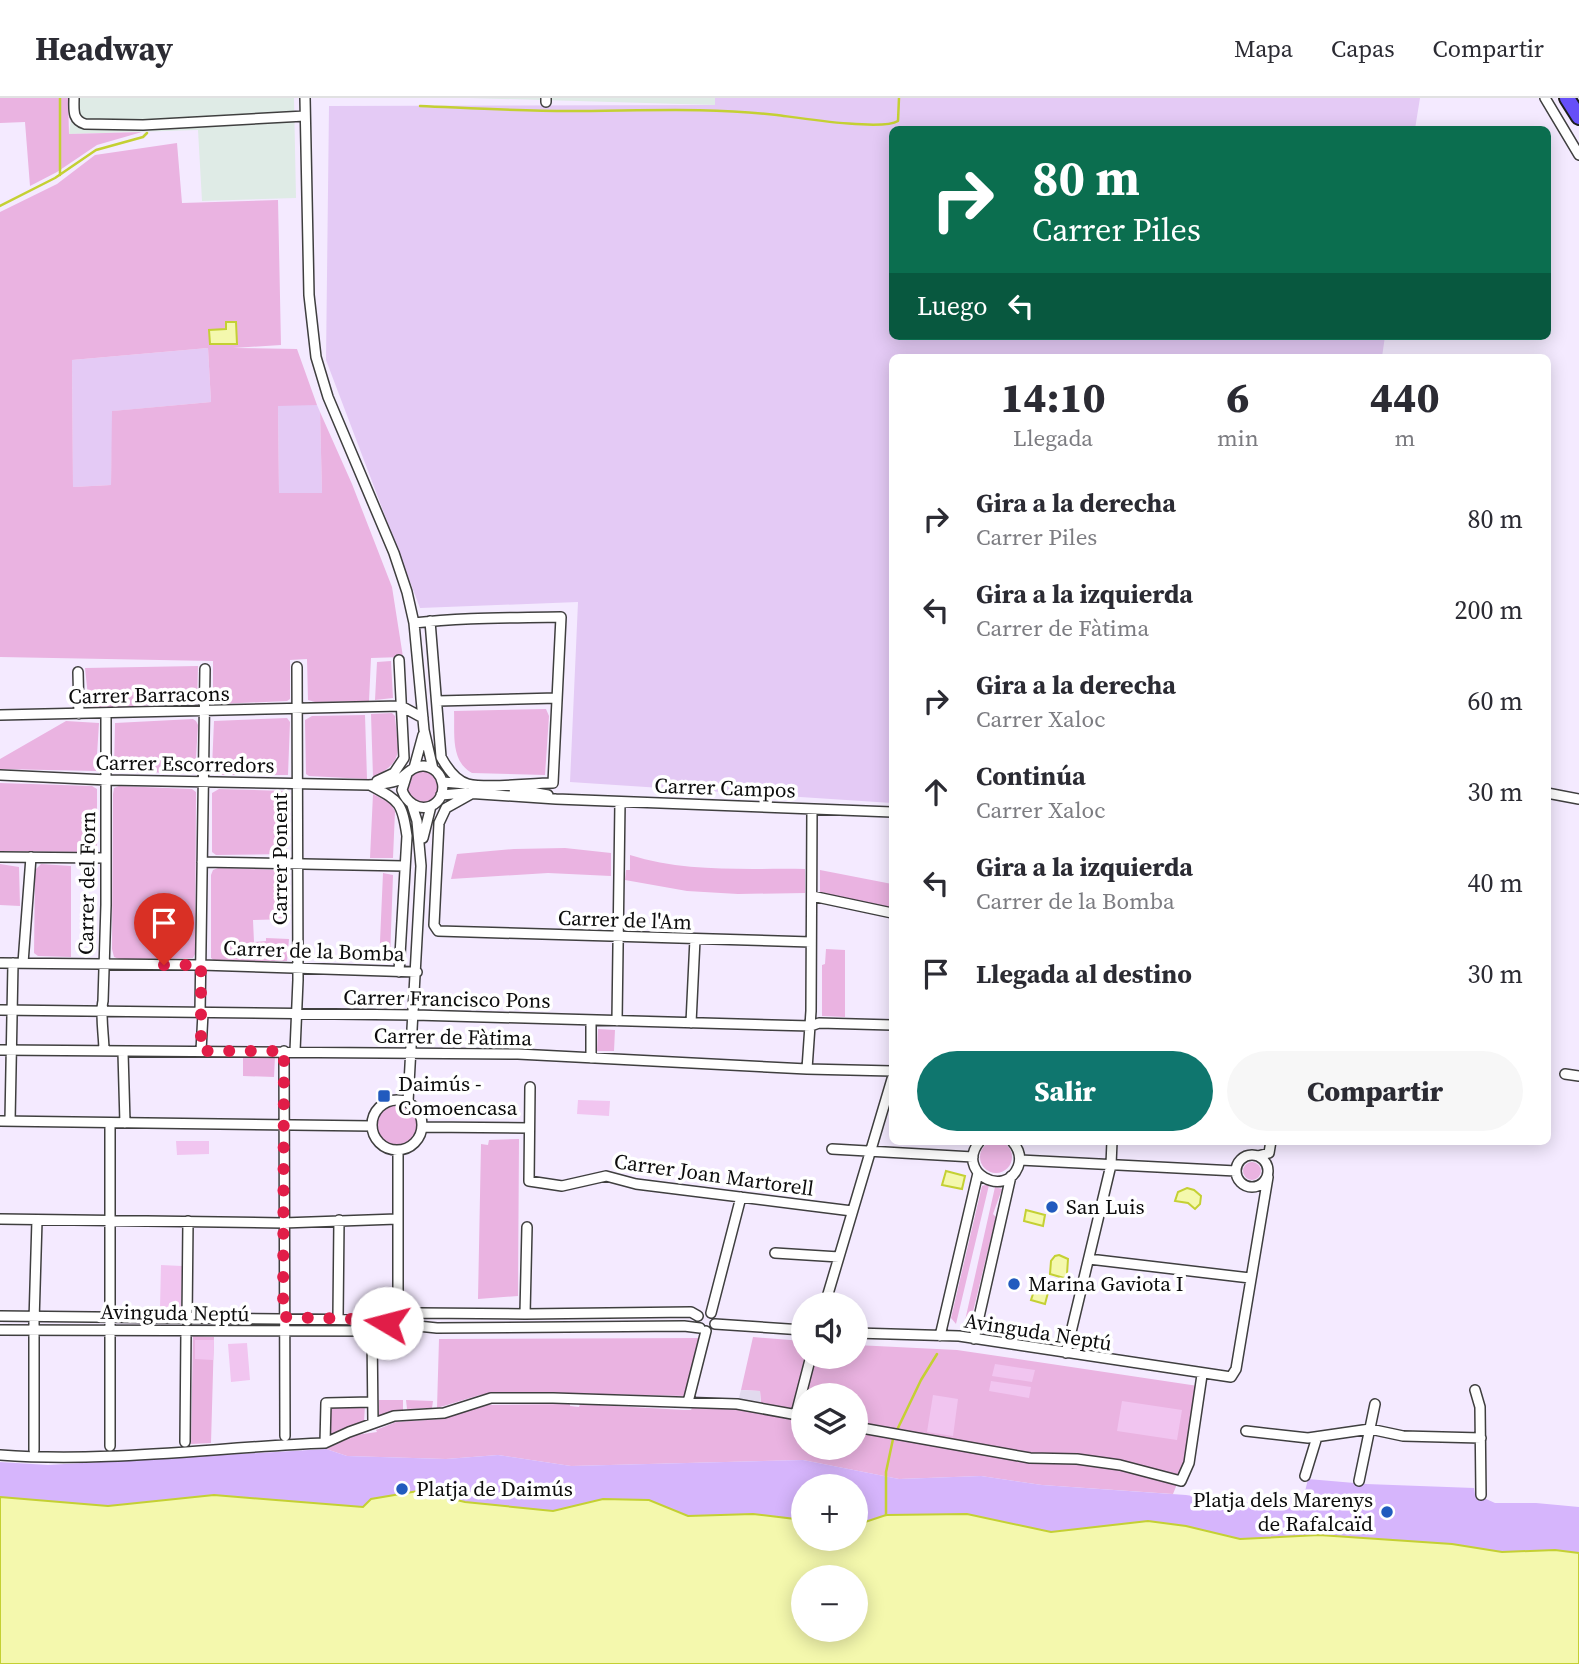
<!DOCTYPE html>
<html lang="es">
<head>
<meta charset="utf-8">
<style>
  body { margin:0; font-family:"Source Serif 4",serif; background:#f7f7f7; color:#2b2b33; height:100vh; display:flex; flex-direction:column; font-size:26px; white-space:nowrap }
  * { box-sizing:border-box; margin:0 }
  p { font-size:23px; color:#7c7c81 }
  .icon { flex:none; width:38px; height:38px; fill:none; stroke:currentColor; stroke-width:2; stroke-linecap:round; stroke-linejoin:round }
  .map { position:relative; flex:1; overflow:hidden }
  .drawer { position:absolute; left:889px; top:256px; width:662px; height:791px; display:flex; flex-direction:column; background:#fff; border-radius:10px; box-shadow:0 4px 18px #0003 }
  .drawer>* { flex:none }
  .top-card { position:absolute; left:889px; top:28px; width:662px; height:214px; border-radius:10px; box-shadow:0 4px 18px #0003; background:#0b6e4f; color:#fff; overflow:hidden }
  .controls { position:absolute; left:791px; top:1194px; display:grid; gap:14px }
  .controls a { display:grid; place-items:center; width:77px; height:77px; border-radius:50%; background:#fff; box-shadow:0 4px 18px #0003; font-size:35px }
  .pin { position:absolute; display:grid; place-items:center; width:60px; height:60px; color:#fff; margin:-72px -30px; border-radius:50% 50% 50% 0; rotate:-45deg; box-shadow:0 0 7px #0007 }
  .pin .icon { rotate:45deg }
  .me { position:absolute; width:77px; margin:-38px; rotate:278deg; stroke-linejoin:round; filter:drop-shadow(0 0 5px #0008) }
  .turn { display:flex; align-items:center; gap:24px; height:147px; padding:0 28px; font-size:32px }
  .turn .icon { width:91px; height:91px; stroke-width:2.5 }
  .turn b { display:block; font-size:49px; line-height:60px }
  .then { display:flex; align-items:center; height:66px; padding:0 28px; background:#0003; gap:14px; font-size:26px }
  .eta { display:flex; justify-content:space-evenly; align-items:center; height:119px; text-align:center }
  .eta b { font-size:42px; font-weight:800; line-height:49px }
  .button { display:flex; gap:14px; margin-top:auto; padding:14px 28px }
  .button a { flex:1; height:80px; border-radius:42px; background:#0f766e; color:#fff; font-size:28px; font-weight:800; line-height:80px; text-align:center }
  .button a+a { background:#f7f7f7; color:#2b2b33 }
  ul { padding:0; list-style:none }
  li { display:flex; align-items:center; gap:21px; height:91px; padding:0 28px }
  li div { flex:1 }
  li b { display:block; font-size:26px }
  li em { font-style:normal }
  header { display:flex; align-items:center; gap:42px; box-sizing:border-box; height:98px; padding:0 35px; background:#fff; border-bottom:2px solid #e1e1e2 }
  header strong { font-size:33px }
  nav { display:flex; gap:38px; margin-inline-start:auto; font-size:24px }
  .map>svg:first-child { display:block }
  .industrial { fill:#dfebe6 }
  .farmland { fill:#e4caf5 }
  .green { fill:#eab3e1; fill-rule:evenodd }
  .sand { fill:#d6b5fc }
  .pitch { fill:#f1c5f0 }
  .plaza { fill:#e2daee }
  .water { fill:#f4f8ad; stroke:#c4d033; stroke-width:2; fill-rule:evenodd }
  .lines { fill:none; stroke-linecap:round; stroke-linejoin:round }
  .stream { stroke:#c4d033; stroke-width:2.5 }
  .minor-casing { stroke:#3f3f3f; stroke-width:12 }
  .highway-casing { stroke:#1d1d1d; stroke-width:18 }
  .minor { stroke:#fff; stroke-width:9 }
  .highway { stroke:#664ff8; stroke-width:14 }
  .route { stroke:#e11d48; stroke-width:12; stroke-dasharray:0 21.6 }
  .poi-dot { fill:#215bbe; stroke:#fff; stroke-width:2.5 }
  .labels { text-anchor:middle; stroke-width:7; stroke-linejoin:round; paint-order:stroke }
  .street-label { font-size:21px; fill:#0c0c0c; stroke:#fff }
  .poi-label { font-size:21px; fill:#0c0c0c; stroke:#fff; text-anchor:start }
</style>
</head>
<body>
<header>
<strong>Headway</strong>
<nav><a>Mapa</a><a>Capas</a><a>Compartir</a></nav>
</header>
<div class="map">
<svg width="1579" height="1566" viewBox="0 0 1579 1566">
  <rect width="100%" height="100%" fill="#f4eaff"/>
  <path class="industrial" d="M71 0H294L296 100 202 103 198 32 69 36 71 22Z
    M469 0H715V7Z"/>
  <path class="farmland" d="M715 0H1420L1415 31 892 32V238H1385L1382 259H892V705L570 684 578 504 420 510 326 262 329 8 715 7Z
    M208 250 211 304 113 313 111 387 73 389 72 262Z
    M278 307H317L320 314 322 395 279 396Z"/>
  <path class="green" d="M0 0H68L69 36 142 34 97 47 57 74 30 88 25 24 0 25Z
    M177 45 182 105 278 102 281 247 233 250 297 251 317 307 278 308 279 395H322L320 314 352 386 392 489 403 559 371 560 369 603 315 604 308 602 307 561 290 562V601L287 603 218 606 213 604V563L0 559V114L57 86 95 57ZM208 250 211 304 112 313 111 387 73 389 72 262Z
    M391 563 393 600 375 602 377 564Z
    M198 568 197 605 94 610 89 608 85 570Z
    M546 611 549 618 545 677 472 675C450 663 455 635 454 613Z
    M392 615 395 618C397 650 407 663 373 679L371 616Z
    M365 617 367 681 309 678 306 676 305 622 312 618Z
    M287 620 290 624 288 677H217L212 670 214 623Z
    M193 621 196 623 198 627 195 675 118 674 114 672 115 625Z
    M66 623 99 625 96 673 0 671V661Z
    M414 670 436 673 441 697 424 709 404 697 407 676Z
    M0 685 92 688 97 691V750L91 754 0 753Z
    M119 688 192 691 196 694 195 856 193 860 119 861 114 859 112 851 113 696 114 690Z
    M219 691 285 693 289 696 287 756 216 757 212 754V695Z
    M373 696 390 705 395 713 393 760H370Z
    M565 750 611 755V778L548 775 451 781 457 756 514 751Z
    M630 757C686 775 747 770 805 771V795L738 796 687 793 625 782 626 772H630Z
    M0 766 19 769 20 808 0 807Z
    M41 766 71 768V859L38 858 34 855 35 772Z
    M218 770 284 772 288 775 289 821 253 822 254 844 266 843V840L289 841 287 863H215L211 860V777L213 772Z
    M820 772 892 786V810L820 797Z
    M383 775 393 777 390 860 389 865 379 866Z
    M826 851 845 852V919L822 918V867L825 866Z
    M598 931 615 932 614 953H597Z
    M243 957 275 958 274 979 243 978Z
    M372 1027a25 25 0 1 1 50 0a25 25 0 1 1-50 0Z
    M519 1041 518 1198 478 1201 481 1046 488 1047 489 1042Z
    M980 1059a16 16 0 1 1 32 0a16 16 0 1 1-32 0Z
    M1243 1073a9 9 0 1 1 18 0a9 9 0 1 1-18 0Z
    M985 1087H989L956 1226 951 1220 982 1088Z
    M995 1089 1002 1091 993 1116 996 1119 970 1226 964 1227Z
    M193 1238 214 1239 211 1345 191 1346Z
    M753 1239 803 1243V1258H856V1247L957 1252 1198 1288 1187 1363 1178 1379 1034 1358 856 1326V1297H803V1318L761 1305 760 1293 741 1292Z
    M700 1240 685 1298 519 1294 480 1297 437 1310 439 1241Z
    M379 1302H403V1312L379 1319Z
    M406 1302 433 1303 432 1310 407 1311Z
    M328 1306 365 1307 364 1324 328 1338Z
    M570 1306V1308L579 1309 580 1306 684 1312H691L692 1310 761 1312 803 1321V1349H856V1333L1110 1368 1177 1386 1173 1396 1042 1387 981 1378 899 1381 803 1362 571 1368 498 1357 446 1361 347 1358 326 1351 356 1337 377 1334 376 1332 396 1324 442 1321 481 1309V1307Z"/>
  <path class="sand" d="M326 1351 347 1358 446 1361 498 1357 571 1368 803 1362 899 1381 981 1378 1042 1387 1186 1397 1227 1403 1302 1406 1308 1381 1366 1386 1474 1390 1475 1396 1495 1405H1536L1579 1409V1455L1555 1452 1500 1454 1452 1446 1319 1437 1240 1441 1186 1428 1148 1423 1051 1434 967 1416 886 1417 856 1427V1388H803V1422L753 1416 688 1418 649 1402 603 1401 553 1413 465 1404 417 1394 364 1409 214 1397 108 1408 0 1399V1364L48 1367Z"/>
  <path class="pitch" d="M578 1002 610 1003 609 1018 577 1016Z
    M176 1043H209V1056L177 1057Z
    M161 1167 182 1168 181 1210H160Z
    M195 1242H214L213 1262 195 1261Z
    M247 1245 250 1282 231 1284 228 1246Z
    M995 1266 1035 1272 1032 1284 992 1278Z
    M991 1283 1031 1289 1029 1300 989 1293Z
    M933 1297 958 1301 953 1338 927 1334Z
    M1122 1303 1182 1312 1177 1342 1117 1333Z"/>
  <path class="plaza" d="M741 1292 760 1293 761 1312 736 1311Z"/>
  <path class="water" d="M226 224H236L237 246H210L209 232 226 231Z
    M946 1073 965 1078 962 1091 942 1087Z
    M1187 1090 1194 1092 1201 1098 1200 1106 1195 1111 1188 1105 1175 1103 1178 1094Z
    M1026 1112 1045 1117 1043 1128 1024 1123Z
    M1059 1157 1068 1161 1067 1176 1064 1180 1050 1176 1051 1163 1055 1158Z
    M1037 1184 1050 1187 1045 1206 1031 1202Z
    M418 1393 465 1404 553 1413 603 1401 649 1402 688 1418 753 1416 803 1422V1440H856V1427L886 1417 967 1416 1051 1434 1148 1423 1186 1428 1240 1441 1319 1437 1452 1446 1502 1454 1555 1452 1579 1455V1566H0V1399L108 1408 214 1397 363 1409 371 1401ZM803 1479H856V1531H803Z"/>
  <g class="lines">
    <path class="stream" d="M420 8C469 10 519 13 569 13 639 13 708 9 777 17 800 20 882 33 898 23L899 0
      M60 77V0
      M0 108 55 80 96 52 143 39 147 35
      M897 1332 921 1282 937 1256
      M886 1417V1374L893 1341"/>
    <defs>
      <path id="minor" d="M74 0C74 12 72 22 85 26L143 27 305 18
        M305 0 309 197 316 259 328 299 394 455 407 494 414 525 424 632 433 671
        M546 0V4
        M1545 0 1579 57
        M414 525C462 519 512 520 561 519L553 685C531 685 488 691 468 686 456 683 447 670 441 659L430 523
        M78 574 79 616
        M437 603 557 600
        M0 617 401 608 423 620
        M414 670 423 637
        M0 677 108 682 369 687C377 686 388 686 396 683 406 678 412 667 424 668 445 670 450 699 431 708 418 713 406 704 402 692L407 676
        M377 683 394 675 404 660 399 562
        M443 684 466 686
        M370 687C399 703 402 703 407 738L399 874
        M514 691 548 697
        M1547 695 1579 701
        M471 696 446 710 439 725 434 827 438 833 811 844
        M441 697 465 695 556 701 892 714
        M423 740 431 708
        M0 759 105 760
        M202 764 404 768
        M812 798 892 815
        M0 865 201 867 417 874
        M23 865 31 759
        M0 912 415 917 811 928 819 925 892 927
        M200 915 205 571
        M617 923 620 704
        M691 925 695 841
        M0 952 518 956 807 971 892 973
        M104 953C104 939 100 915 103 903L106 807V616
        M201 953 203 915
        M284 953 285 1338
        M295 953 298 882 297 569
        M123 954 125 1025
        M591 960V922
        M807 971 811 913 812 711
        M1565 976 1579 978
        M530 989 529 1083 562 1088 606 1078 636 1086 852 1113
        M372 1027a25 25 0 1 1 50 0a25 25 0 1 1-50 0Z
        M408 1004 421 768 417 723 412 707
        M0 1023 372 1028
        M10 1023 13 865
        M422 1029 529 1030
        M980 1043C954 1074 1005 1101 1018 1069 1022 1059 1018 1050 1012 1043
        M832 1051 973 1059
        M1236 1073a16 16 0 1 1 32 0a16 16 0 1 1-32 0Z
        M1258 1058 1269 1055 1271 1043
        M1020 1062 1236 1073
        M0 1121 283 1125 397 1121
        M775 1155 839 1159
        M1089 1161 1250 1180
        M825 1206 892 981
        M398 1213V1052
        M386 1224a11 11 0 1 1 22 0a11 11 0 1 1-22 0Z
        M711 1215 741 1099
        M525 1216 527 1129
        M0 1218 387 1222
        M407 1219 412 1216 419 1215 525 1216 691 1214 698 1218
        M338 1220 339 1122
        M187 1223 188 1123
        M715 1226 803 1232
        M408 1227 437 1230 684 1228 700 1230
        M0 1232 391 1233
        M372 1232 373 1325
        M856 1235 959 1238 1231 1279 1236 1271 1268 1079
        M940 1238 978 1075
        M974 1241 1011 1078
        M1066 1255 1111 1067 1112 1043
        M1475 1292 1480 1309 1481 1397
        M688 1304 706 1233
        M796 1316 811 1258
        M856 1329 1030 1360 1077 1361 1120 1367 1181 1383 1189 1365 1202 1277
        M1246 1333 1308 1340 1370 1331 1403 1338 1481 1340
        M185 1344 186 1233
        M325 1345 326 1305 372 1304
        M110 1348V1025
        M34 1352V1224L37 1122
        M0 1357C108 1365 217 1349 325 1345L349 1334 394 1318 444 1315 491 1300H553L737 1306 803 1318
        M1305 1378 1317 1339
        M1359 1383 1375 1306"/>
      <path id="highway" d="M1567 0 1579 19"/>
    </defs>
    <use href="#minor" class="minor-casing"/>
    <use href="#highway" class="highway-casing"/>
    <use href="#minor" class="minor"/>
    <use href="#highway" class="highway"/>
  </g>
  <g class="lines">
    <path class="route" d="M164 867H201V953H284L283 1219 385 1222H387V1225"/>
  </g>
  <g class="poi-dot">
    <rect x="377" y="991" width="14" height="14" rx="3.5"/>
    <circle cx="1052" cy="1109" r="7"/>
    <circle cx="1014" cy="1186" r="7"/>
    <circle cx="402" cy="1391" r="7"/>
    <circle cx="1387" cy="1414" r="7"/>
  </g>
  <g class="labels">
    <g class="street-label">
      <text transform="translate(149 597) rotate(-1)" y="7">Carrer Barracons</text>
      <text transform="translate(185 666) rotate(1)" y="7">Carrer Escorredors</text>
      <text transform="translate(725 690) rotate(2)" y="7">Carrer Campos</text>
      <text transform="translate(280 761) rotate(-90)" y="7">Carrer Ponent</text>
      <text transform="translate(87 785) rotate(-89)" y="7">Carrer del Forn</text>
      <text transform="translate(625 822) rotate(2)" y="7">Carrer de l'Am</text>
      <text transform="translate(314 853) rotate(2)" y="7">Carrer de la Bomba</text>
      <text transform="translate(447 901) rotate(1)" y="7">Carrer Francisco Pons</text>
      <text transform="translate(453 939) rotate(1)" y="7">Carrer de Fàtima</text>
      <text transform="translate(714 1077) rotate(8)" y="7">Carrer Joan Martorell</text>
      <text transform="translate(175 1215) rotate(1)" y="7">Avinguda Neptú</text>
      <text transform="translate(1038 1234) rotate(9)" y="7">Avinguda Neptú</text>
    </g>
    <g class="poi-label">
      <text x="398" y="993">Daimús -<tspan x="398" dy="24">Comoencasa</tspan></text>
      <text x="1066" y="1116">San Luis</text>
      <text x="1028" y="1193">Marina Gaviota I</text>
      <text x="416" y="1398">Platja de Daimús</text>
      <text x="1373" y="1409" text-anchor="end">Platja dels Marenys<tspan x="1373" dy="24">de Rafalcaïd</tspan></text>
    </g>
  </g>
</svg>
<div class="controls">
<a><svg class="icon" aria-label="sound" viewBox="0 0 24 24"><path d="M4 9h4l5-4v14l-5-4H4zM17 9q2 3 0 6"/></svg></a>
<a><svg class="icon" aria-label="layers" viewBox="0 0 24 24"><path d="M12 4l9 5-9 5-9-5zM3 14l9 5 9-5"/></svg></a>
<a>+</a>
<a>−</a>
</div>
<div class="pin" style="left:164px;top:867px;background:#d93025"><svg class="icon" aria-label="arrive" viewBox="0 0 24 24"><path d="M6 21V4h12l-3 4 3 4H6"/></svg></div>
<svg class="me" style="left:387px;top:1225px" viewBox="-20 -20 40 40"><circle r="19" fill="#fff"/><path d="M0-13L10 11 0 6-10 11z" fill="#e11d48"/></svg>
<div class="top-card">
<div class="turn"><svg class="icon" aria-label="right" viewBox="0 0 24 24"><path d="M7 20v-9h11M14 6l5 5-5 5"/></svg><div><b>80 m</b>Carrer Piles</div></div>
<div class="then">Luego<svg class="icon" aria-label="left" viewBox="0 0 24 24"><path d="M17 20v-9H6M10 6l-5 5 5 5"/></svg></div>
</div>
<section class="drawer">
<div class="eta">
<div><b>14:10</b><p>Llegada</p></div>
<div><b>6</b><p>min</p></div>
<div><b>440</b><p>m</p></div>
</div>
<ul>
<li><svg class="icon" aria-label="right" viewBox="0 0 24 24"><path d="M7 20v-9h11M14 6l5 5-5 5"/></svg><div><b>Gira a la derecha</b><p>Carrer Piles</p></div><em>80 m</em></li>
<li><svg class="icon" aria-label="left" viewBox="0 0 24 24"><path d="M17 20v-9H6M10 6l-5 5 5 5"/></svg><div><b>Gira a la izquierda</b><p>Carrer de Fàtima</p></div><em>200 m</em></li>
<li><svg class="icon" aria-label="right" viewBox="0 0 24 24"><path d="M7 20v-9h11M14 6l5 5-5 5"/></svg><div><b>Gira a la derecha</b><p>Carrer Xaloc</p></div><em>60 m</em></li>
<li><svg class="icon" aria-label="ahead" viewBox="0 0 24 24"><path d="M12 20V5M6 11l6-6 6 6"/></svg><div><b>Continúa</b><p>Carrer Xaloc</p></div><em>30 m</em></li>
<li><svg class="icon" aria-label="left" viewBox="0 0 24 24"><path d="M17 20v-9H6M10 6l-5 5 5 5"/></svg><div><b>Gira a la izquierda</b><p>Carrer de la Bomba</p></div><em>40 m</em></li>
<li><svg class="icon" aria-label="arrive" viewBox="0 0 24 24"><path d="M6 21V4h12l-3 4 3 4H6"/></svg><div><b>Llegada al destino</b></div><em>30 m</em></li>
</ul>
<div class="button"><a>Salir</a><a>Compartir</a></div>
</section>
</div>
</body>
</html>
